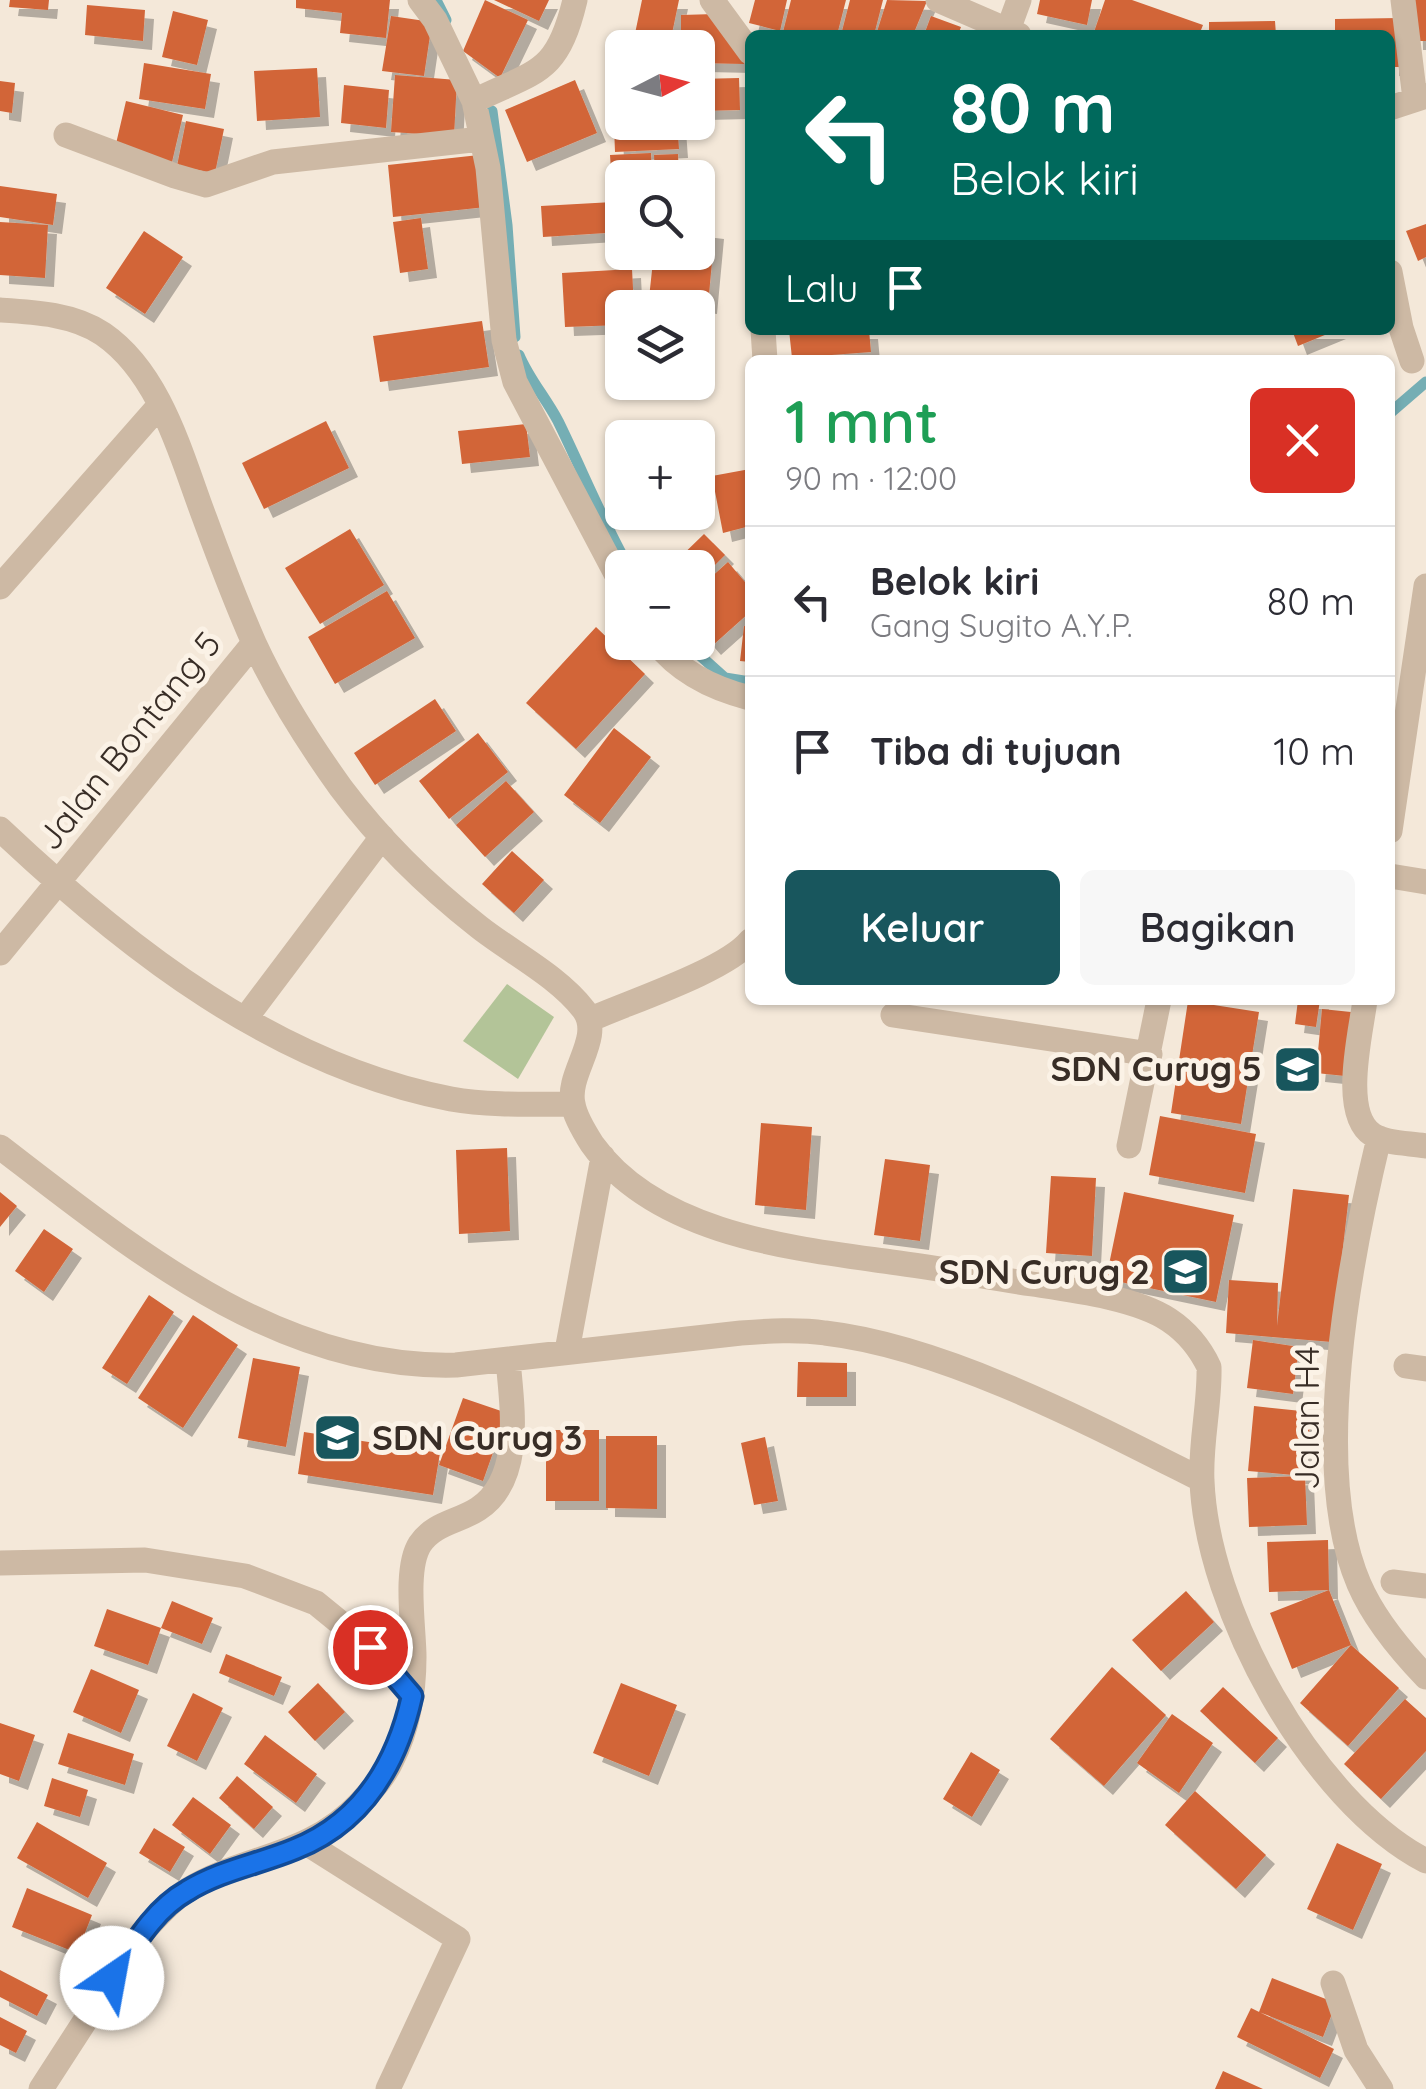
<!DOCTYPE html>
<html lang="id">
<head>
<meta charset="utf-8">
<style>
  body { margin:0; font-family:Quicksand,sans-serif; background:#f7f7f7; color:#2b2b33; height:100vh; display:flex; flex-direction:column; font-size:38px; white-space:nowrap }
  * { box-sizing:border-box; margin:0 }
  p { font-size:32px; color:#7c7c81 }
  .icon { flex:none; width:55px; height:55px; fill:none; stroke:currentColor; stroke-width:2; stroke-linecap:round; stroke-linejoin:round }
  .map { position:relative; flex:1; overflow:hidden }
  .panel { position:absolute; left:745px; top:355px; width:650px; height:650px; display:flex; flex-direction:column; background:#fff; border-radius:15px; box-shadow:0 2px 8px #0004 }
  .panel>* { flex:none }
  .top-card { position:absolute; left:745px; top:30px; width:650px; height:305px; border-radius:15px; box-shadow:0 2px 8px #0004; background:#00695c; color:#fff; overflow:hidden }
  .needle { width:65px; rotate:84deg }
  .tools { position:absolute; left:605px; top:30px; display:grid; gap:20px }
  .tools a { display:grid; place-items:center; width:110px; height:110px; border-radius:15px; background:#fff; box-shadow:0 2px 8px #0004; font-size:50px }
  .pin { position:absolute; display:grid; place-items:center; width:85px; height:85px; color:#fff; margin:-42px; border:5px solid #fff; border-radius:50%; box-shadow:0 2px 10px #0007 }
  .me { position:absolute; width:110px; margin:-55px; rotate:33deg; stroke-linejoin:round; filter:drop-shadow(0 0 8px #0008) }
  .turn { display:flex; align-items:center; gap:35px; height:210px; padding:0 40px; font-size:45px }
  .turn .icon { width:130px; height:130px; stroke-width:2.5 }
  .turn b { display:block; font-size:70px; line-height:85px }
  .then { display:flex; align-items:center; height:95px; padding:0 40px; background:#0003; gap:20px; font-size:38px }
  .round { display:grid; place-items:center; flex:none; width:105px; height:105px; border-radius:15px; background:#f7f7f7 }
  .overview { display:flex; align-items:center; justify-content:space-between; height:170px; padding:0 40px }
  h1 { font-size:60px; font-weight:600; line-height:75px; color:#1e9e55 }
  .action { display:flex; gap:20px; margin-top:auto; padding:20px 40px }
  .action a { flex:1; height:115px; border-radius:15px; background:#18565d; color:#fff; font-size:40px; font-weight:600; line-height:115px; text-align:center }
  .action a+a { background:#f7f7f7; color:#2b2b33 }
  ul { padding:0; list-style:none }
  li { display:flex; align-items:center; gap:30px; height:150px; padding:0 40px; border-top:2px solid #e1e1e2 }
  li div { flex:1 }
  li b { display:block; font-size:38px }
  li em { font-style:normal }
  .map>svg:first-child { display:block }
  .green { fill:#b3c498 }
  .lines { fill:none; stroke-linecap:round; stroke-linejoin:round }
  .stream { stroke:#75aeb4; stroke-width:11 }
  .building { fill:#d26539; filter:url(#shadow) }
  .street { stroke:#cdb9a4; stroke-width:25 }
  .route-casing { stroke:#114b97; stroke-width:25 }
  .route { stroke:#1a73e8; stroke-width:18 }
  .labels { text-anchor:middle; stroke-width:10; stroke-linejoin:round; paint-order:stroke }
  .street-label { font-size:35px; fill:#382d26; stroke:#fbf2e6 }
  .poi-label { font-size:35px; font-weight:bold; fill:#382d26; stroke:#fbf2e6; text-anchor:end }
</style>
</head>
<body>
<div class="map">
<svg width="1426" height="2089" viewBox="0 0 1426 2089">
  <defs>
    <filter id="shadow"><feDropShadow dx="9" dy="9" stdDeviation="0" flood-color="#0004"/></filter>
  </defs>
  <rect width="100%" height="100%" fill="#f4e8d9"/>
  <path class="green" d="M507 984 554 1017 518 1079 463 1041Z"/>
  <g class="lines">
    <path class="stream" d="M436 0 446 20
      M492 111 507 225 515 337
      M519 355C529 379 546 398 558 421 582 470 602 520 629 568
      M1390 413 1426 382
      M685 642 725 678 750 682"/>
  </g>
  <path class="building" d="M10 0H49L48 10 9 7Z
    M296 0H390L386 38 340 33 342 13 296 8Z
    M485 0 528 20 500 78 463 51Z
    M494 0H549L539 21Z
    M642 0H679L669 48H632Z
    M755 0H787L780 31 749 23Z
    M791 0H846L837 35H797L783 32Z
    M850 0H883L874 35H841Z
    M887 0 927 1 913 35H876Z
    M1040 0H1092L1087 25 1037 14Z
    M1105 0H1132L1203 25 1199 35H1093Z
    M1413 0H1426V41H1414Z
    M87 5 145 10 143 41 85 35Z
    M173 11 208 20 197 65 162 57Z
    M715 14 743 45 744 64 698 63V48H681V15Z
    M391 16 432 22 424 76 382 71Z
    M931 16 961 27 958 35H924Z
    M1399 18 1401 67H1390V35H1335V19Z
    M1275 21 1276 35H1209V22Z
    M144 63 211 74 205 109 139 99Z
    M317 68 320 117 257 121 254 71Z
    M395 75 457 80 454 136 391 132Z
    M739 78 740 110 698 111V79Z
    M575 80 597 133 527 162 505 110Z
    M0 81 15 83 12 113 0 111Z
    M344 85 389 90 386 128 341 123Z
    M613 100H622V122H677L679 149 615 152Z
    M126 101 183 115 172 162 115 148Z
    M186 121 224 129 215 173 177 166Z
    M651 153 652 178H622V232L543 237 541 206 613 202 610 155Z
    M678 154 679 178H655L654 155Z
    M479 155 486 207 393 217 388 165Z
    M0 186 57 194 53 225 0 217Z
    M421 218 428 269 400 273 393 222Z
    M0 222 48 225 45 278 0 275Z
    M1426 224V257L1418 261 1406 231Z
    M698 228 715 230 708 305 649 298 654 252H698Z
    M144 231 183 257 145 314 106 288Z
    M632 269 634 308H622V325L565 327 562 273Z
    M482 321 489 367 380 382 373 336Z
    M789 330H869L871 352 792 358Z
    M1292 330H1337L1298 346Z
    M326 421 349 468 264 509 242 463Z
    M526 424 530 457 462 464 458 431Z
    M750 469V526L723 533 712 476Z
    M350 529 384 585 320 624 285 568Z
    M704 534 725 555 698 582V568H669Z
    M728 562 750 588V612L712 646 698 630V589Z
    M387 591 415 638 335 684 308 637Z
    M744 626 750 627V662L740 661Z
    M596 627 645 674 576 749 526 703Z
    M435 699 456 731 375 785 354 753Z
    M614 728 651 757 600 823 564 795Z
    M478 733 508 772 449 819 419 781Z
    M506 781 534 812 485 857 456 825Z
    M512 851 544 880 514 913 482 884Z
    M1298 1000H1320L1316 1027 1295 1024Z
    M1188 1001 1259 1012 1241 1124 1171 1113Z
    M1322 1009 1351 1012 1345 1076 1316 1073Z
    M1160 1116 1256 1134 1245 1193 1149 1175Z
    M761 1123 812 1127 806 1210 755 1205Z
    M507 1148 510 1231 459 1234 456 1150Z
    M885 1159 930 1165 920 1241 874 1235Z
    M1051 1176 1096 1178 1092 1256 1046 1253Z
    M1293 1189 1349 1195 1332 1342 1226 1333 1229 1280 1278 1283 1277 1326Z
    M0 1192 17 1206 0 1227Z
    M1124 1192 1234 1215 1216 1302 1106 1279Z
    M44 1229 73 1249 44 1292 15 1271Z
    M149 1295 174 1312 127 1384 102 1368Z
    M193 1315 238 1345 183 1428 138 1398Z
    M1253 1340 1299 1347 1293 1394 1247 1388Z
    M253 1358 300 1367 286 1447 238 1438Z
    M798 1362 847 1363V1397H797Z
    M463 1398 507 1413 483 1481 439 1465Z
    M1254 1406 1311 1412 1305 1476 1248 1471Z
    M546 1430H599V1501H546Z
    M304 1432 440 1453 433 1495 298 1474Z
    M606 1436H657V1509L606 1508Z
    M765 1437 778 1501 754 1505 741 1443Z
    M1305 1476 1307 1525 1249 1527 1247 1478Z
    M1328 1540 1329 1590 1269 1592 1267 1542Z
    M1329 1590 1351 1645 1292 1669 1270 1613Z
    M1186 1591 1214 1622 1161 1671 1132 1640Z
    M172 1601 213 1618 202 1644 161 1628Z
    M107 1609 161 1628 148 1665 94 1646Z
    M1351 1645 1399 1688 1348 1746 1300 1703Z
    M226 1654 282 1677 274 1696 219 1673Z
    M1112 1667 1166 1715 1104 1786 1050 1739Z
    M91 1669 139 1690 121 1733 73 1712Z
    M318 1683 345 1712 315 1741 288 1712Z
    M621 1683 677 1705 649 1776 593 1753Z
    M1223 1687 1278 1738 1255 1763 1200 1711Z
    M193 1693 223 1708 197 1761 167 1746Z
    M1405 1699 1426 1718V1751L1381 1799 1344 1764Z
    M1172 1714 1213 1743 1179 1793 1137 1763Z
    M0 1723 35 1735 19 1781 0 1774Z
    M68 1733 134 1754 125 1785 58 1764Z
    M265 1735 317 1774 296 1803 244 1764Z
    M971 1752 1000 1770 972 1817 943 1799Z
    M237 1776 273 1807 254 1829 219 1798Z
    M52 1778 88 1790 80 1817 44 1806Z
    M1195 1791 1266 1855 1236 1889 1165 1825Z
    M193 1797 231 1825 210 1854 172 1825Z
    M37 1822 107 1863 88 1898 17 1858Z
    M154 1828 185 1847 170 1872 139 1853Z
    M1337 1843 1382 1864 1353 1930 1307 1909Z
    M27 1888 92 1915 77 1953 12 1927Z
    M0 1970 48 1995 37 2016 0 1997Z
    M1272 1978 1336 2003 1323 2037 1259 2012Z
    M1251 2008 1334 2049 1320 2078 1237 2037Z
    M0 2017 27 2031 16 2053 0 2045Z
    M1223 2071 1263 2089H1215Z"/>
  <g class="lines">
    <path class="street" d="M420 0 435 20 474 101 488 168 504 340 515 382 622 585
      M712 0 750 52
      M938 0 1019 35
      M1403 0 1415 99
      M1008 30 1019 0
      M474 101C537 70 557 75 575 0
      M1390 108 1426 96
      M66 135 175 176 206 185 273 162 481 139
      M1390 272 1401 328 1412 361
      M0 310C34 312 74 314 103 334 161 374 181 456 205 519 220 560 236 602 254 643 278 695 308 742 341 788 380 840 428 887 479 927 512 953 558 976 584 1010 604 1038 566 1073 573 1104 575 1117 585 1133 592 1144 656 1234 791 1248 891 1262 938 1268 985 1277 1032 1284 1072 1290 1136 1298 1169 1320 1187 1332 1200 1348 1209 1367 1210 1405 1200 1443 1202 1481 1207 1609 1311 1801 1426 1861
      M763 330 765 360
      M0 587 159 406
      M656 642C679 672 714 689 750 698
      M0 829C127 949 275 1065 451 1099 490 1106 533 1104 573 1104
      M1390 831 1426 586
      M1390 876 1426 882
      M0 953 254 643
      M1365 1000C1361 1033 1340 1114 1373 1135 1386 1144 1410 1143 1426 1146
      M893 1015 1150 1054
      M245 1019 382 837
      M589 1020C629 1002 725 971 750 941
      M1379 1138C1350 1258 1309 1468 1359 1584 1374 1619 1400 1650 1426 1677
      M1129 1146 1159 1000
      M0 1147C133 1249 279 1370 456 1365L741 1333C769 1331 797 1329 825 1333 946 1347 1093 1425 1202 1480
      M567 1351 603 1157
      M1406 1366 1426 1369
      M0 1563 145 1560 245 1576 316 1603 370 1647 412 1696
      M1393 1582 1426 1586
      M306 1843 458 1939 388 2089
      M1333 1983 1356 2050 1381 2089
      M41 2089 142 1933C155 1919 169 1902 186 1891 246 1854 307 1859 360 1803 372 1790 385 1776 392 1760 408 1728 414 1693 414 1657 414 1628 404 1569 420 1544 434 1523 458 1522 478 1509 524 1479 512 1407 508 1360"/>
  </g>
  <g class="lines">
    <defs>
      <path id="route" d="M112 1978C133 1947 153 1910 187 1891 221 1870 259 1864 295 1849 363 1822 397 1763 412 1696L370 1647"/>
    </defs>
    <use href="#route" class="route-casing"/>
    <use href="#route" class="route"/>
  </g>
  <defs>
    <symbol id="school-square" viewBox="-11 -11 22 22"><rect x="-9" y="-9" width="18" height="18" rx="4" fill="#18565d" stroke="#fbf2e6"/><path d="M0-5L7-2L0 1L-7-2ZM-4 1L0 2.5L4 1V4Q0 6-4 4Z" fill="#fff"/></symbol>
  </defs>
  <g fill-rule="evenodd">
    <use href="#school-square" x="1270" y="1042" width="55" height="55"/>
    <use href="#school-square" x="1158" y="1244" width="55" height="55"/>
    <use href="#school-square" x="310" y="1410" width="55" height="55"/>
  </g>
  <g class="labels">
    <g class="street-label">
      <text transform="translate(129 741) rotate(-51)" y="12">Jalan Bontang 5</text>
      <text transform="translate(1307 1418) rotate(-90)" y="12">Jalan H4</text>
    </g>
    <g class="poi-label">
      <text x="1262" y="1081">SDN Curug 5</text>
      <text x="1150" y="1284">SDN Curug 2</text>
      <text x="372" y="1450" text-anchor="start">SDN Curug 3</text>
    </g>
  </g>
</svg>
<div class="tools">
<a><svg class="needle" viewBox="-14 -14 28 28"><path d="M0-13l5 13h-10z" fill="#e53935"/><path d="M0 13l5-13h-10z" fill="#7c7c81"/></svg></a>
<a><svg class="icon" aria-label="search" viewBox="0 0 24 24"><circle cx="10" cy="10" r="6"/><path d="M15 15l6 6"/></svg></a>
<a><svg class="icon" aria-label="layers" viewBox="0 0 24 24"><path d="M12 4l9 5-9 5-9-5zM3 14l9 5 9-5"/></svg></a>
<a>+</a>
<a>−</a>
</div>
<div class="pin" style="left:370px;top:1647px;background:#d93025"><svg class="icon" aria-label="arrive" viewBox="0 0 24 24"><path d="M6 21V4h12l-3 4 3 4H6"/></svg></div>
<svg class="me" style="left:112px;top:1978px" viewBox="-20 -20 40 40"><circle r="19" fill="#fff"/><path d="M0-13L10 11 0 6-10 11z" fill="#1a73e8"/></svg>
<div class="top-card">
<div class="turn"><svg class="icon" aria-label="left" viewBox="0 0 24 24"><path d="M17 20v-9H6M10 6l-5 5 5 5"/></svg><div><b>80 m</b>Belok kiri</div></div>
<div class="then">Lalu<svg class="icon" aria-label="arrive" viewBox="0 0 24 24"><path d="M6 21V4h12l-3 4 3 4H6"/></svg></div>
</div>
<section class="panel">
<div class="overview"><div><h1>1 mnt</h1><p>90 m · 12:00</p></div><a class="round" style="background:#d93025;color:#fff"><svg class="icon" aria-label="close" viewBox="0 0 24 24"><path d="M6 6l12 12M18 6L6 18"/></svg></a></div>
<ul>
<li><svg class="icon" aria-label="left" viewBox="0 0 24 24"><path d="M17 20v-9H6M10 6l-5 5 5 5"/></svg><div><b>Belok kiri</b><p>Gang Sugito A.Y.P.</p></div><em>80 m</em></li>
<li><svg class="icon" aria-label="arrive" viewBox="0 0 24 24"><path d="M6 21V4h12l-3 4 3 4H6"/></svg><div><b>Tiba di tujuan</b></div><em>10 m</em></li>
</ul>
<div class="action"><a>Keluar</a><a>Bagikan</a></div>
</section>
</div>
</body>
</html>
